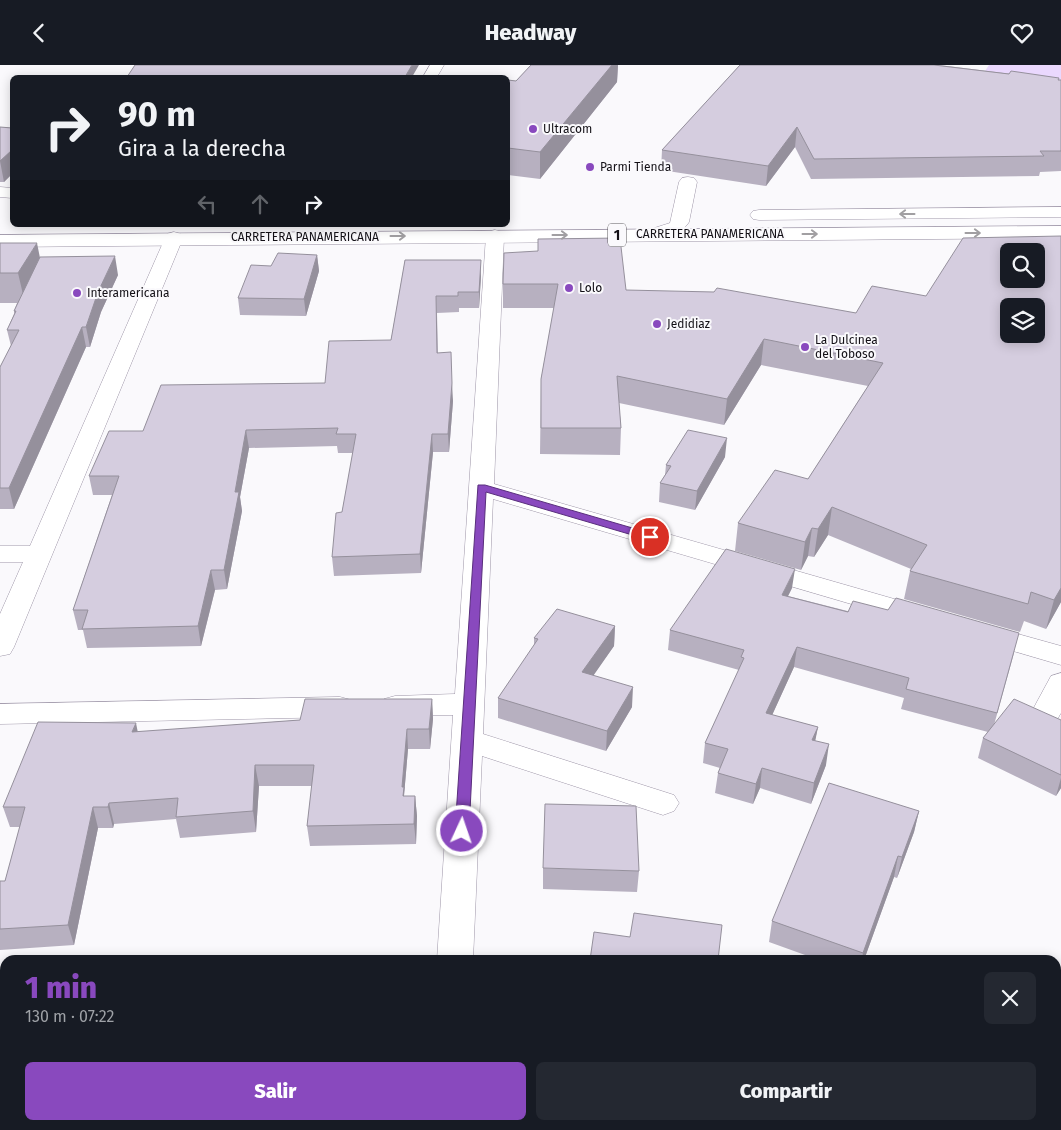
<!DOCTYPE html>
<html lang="es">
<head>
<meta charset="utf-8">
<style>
  body { margin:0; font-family:"Fira Sans",sans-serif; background:#242831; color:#f1f3f6; height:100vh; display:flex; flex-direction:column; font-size:19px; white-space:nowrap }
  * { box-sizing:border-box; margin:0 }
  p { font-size:16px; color:#9ea1a6 }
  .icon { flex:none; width:28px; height:28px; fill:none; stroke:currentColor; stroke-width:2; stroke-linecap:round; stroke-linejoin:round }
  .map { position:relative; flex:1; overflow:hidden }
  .side { position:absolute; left:0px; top:890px; width:1061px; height:175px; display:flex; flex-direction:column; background:#171b24; border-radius:15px 15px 0 0; box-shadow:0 2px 12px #0003 }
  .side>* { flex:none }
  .banner { position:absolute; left:10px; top:10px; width:500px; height:152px; border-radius:8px; box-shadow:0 2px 12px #0003; background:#171b24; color:#f1f3f6; overflow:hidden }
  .fabs { position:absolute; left:1000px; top:178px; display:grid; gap:10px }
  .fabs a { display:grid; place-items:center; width:45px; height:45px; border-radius:8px; background:#171b24; box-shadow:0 2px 12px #0003; font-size:25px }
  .pin { position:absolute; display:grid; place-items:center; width:42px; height:42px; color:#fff; margin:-21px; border:2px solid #fff; border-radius:50%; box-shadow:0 1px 5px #0007 }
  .me { position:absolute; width:55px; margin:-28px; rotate:3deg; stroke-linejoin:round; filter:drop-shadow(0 0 4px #0008) }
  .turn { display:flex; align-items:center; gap:18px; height:105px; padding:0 25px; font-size:22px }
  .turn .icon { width:65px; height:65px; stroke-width:2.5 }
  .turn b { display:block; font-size:35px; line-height:42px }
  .lanes { display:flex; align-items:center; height:48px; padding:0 25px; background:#0003; justify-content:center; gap:25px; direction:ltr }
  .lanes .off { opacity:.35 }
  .round { display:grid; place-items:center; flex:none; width:52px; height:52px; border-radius:8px; background:#242831 }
  .overview { display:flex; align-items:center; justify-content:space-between; height:85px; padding:0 25px }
  h1 { font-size:30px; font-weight:800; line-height:38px; color:#8949be }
  .button { display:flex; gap:10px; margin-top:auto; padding:10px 25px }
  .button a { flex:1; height:58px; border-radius:8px; background:#8949be; color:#fff; font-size:20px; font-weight:800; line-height:58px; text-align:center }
  .button a+a { background:#242831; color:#f1f3f6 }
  header { display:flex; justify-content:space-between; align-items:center; height:65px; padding:0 25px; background:#171b24; font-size:22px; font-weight:800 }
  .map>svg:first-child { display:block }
  .green { fill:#ead8fe }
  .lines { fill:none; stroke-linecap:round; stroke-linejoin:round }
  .minor-casing { stroke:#9e96a8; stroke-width:1 }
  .highway-casing { stroke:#9e96a8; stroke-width:1 }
  .minor { fill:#fff; fill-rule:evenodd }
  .highway { fill:#fff; fill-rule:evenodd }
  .wall { fill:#b7b0c0 }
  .shaded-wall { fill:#95909c }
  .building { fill:#d5cddf; stroke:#95909c; fill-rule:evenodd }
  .oneway { stroke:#a19fa2 }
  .route { fill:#8949be; stroke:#592f7c }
  .poi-dot { fill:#8949be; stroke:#faf9fc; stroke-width:2 }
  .labels { text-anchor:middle; stroke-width:4; stroke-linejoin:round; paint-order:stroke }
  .far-poi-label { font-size:12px; fill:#131016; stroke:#faf9fc; text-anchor:start }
  .far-street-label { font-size:12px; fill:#131016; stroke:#faf9fc }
  .shield { fill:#faf9fc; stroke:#58565b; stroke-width:1 }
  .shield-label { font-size:14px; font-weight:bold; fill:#131016 }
</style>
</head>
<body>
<header><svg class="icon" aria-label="back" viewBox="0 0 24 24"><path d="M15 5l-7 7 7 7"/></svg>Headway<svg class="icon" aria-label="heart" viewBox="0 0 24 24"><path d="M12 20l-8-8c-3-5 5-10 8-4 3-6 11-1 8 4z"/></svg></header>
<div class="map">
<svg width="1061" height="1065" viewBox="0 0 1061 1065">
  <rect width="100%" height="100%" fill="#faf9fc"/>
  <path class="green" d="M989 0H1061V30L979 15Z"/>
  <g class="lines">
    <defs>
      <path id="minor" d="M430 0H444L437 12H423Z
        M688 112 694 113 697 117 689 157C682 169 662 176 648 173L646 169 648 165 670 158 679 117 682 113Z
        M0 122 12 123V133L0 132Z
        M495 165 502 167 504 171 494 419 936 546 940 552 936 558 926 561 916 558 493 434 483 669 674 730 679 738 674 746 663 750 482 691 473 895H437L453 650 395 651 384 648 380 641 384 634 395 631 455 629 486 171 488 167Z
        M174 167 181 169 183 173 14 582 10 589 0 591V549L23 497H0V481H30L165 173 167 169Z
        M982 559 1061 581V600L972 574 968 568 972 562Z
        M1061 608V648L1058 653 1047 656 1036 653 1032 646 1051 611Z
        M340 632 351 635 355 642 351 649 340 652 0 659V639Z
        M427 1060H467V1065H427Z"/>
      <path id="highway" d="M1061 142V152L759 155 753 154 750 150 753 146 759 145Z
        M1061 161V173L0 182V170Z"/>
    </defs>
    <use href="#minor" class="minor-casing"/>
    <use href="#highway" class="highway-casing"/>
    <use href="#minor" class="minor"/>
    <use href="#highway" class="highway"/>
  </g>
  <path class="wall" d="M531 0H618L617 17 540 114 508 110V15L516 16Z
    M740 0H939L1061 15V106L1040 107 1039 111 811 114 795 82 766 121 661 105 662 85Z
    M0 62 12 63V109L4 117H0Z
    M1061 171V537L1046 564 1024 556 1020 567 904 534 910 506 911 504 828 470 814 492 808 491 801 505 735 486 738 458 808 414 868 321 761 300 724 360 619 338 621 363 620 390 540 389 541 314 554 243H503V219L538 186 626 225 856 248 926 231Z
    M0 178 40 192 118 210 101 247 90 282H86L14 444H0V302L11 281 7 265 14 249V246L17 238H0Z
    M317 190 319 206 306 251 240 250 238 233Z
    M405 195 481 211 479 243H459V247L437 248 438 288 453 336 449 387H433L421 508 334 511 332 492 342 447 353 388H338L337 381 249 383 240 432 242 446 227 524 215 525 201 581 87 583 83 565H78L73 545 112 430H93L89 411 143 366 325 318 391 275Z
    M725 392 695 445 659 437 660 418 665 410 666 400Z
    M792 523 788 531 1014 588 994 660 1061 655V723L1056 731 978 693 983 673 988 667 901 644 904 633 794 602 772 650 818 662 815 675 826 700 811 739 760 723 753 739 715 728 718 708 720 703 703 698 705 678 739 605 668 585 670 565Z
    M615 561 614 581 593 610 632 642 606 686 498 653V633L534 581V573Z
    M432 634 433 654 430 684H408L404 731H415L417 751 416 779 310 781 307 761 312 721H259L256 767 180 773 176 754 114 759 113 763H98L74 880 0 885V816H5L20 762H10L3 742 138 667 300 655Z
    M919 746 914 767 897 813 894 812 864 895H819L769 877 772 856Z
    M543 803 639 806 637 827 543 824Z
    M0 947H5V1060H384L344 1062V1065H0Z"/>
  <path class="shaded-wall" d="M412 0H419L412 12H405Z
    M612 0H618L617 17 540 114V87Z
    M797 62 795 82 766 121 768 101Z
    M12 85V109L4 117 0 96Z
    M37 178 43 208 25 238 18 208Z
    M317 190 319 206 306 251 304 234Z
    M115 191 118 210 101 247 90 282 86 262 98 227Z
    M481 195V211L479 243V227Z
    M82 262 86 282 14 444 9 423Z
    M764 274 761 300 724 360 727 334Z
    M452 318 453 336 449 387 448 369Z
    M246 365 249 383 240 432 242 446 227 524 224 505 235 427Z
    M432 369 433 387 421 508 420 489Z
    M727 373 725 392 695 445 697 426Z
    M832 442 828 470 814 492 818 464Z
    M812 463 808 491 801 505 805 477Z
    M795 504 792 523 779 549 782 530Z
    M211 505 215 525 201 581 198 561Z
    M1061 523V537L1046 564 1054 535Z
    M615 561 614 581 582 627V607Z
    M797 582 794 602 764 668 766 648Z
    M633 622 632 642 606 686 607 666Z
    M432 634 433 654 430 684 429 664Z
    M136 658 140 678 132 667Z
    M818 662 814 682 812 675Z
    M407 664 408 684 403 742 402 722Z
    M829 679 826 700 811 739 814 718Z
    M255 700 259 721 256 767 253 746Z
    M762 703 760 723 753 739 756 719Z
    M1061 713V723L1056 731Z
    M415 731 417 751 416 779 414 759Z
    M109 738 114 759 113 763 108 742Z
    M93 742 98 763 74 880 68 860Z
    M919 746 914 767 897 813 902 792Z
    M898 791 894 812 864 895H862L863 888Z
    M5 972V1019L0 1022V989Z
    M339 1060H344V1065H338Z"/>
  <path class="building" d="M135 0H412L405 12H127Z
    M531 0H612L540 87 508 83V15L516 16Z
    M740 0H934L1009 9 1011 6 1059 13 1058 15H1061V86H1040L1044 91 814 94 797 62 768 101 662 85Z
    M0 62 12 63V85L0 96Z
    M1061 171V523L1054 535 1031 527 1028 539 910 506 927 480 832 442 818 464 812 463 805 477 738 458 775 405 808 414 883 298 764 274 727 334 617 311 621 363H541V314L558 219H503L504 188 538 186V174L620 173 626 225 714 227 717 223 856 248 872 221 926 231 963 173ZM1009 186H1036V214H1009ZM1009 241H1036V269H1009Z
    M0 178H37L18 208H0Z
    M278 188 317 190 304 234 238 233 251 200 271 201Z
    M115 191 98 227 86 262H82L9 423H0V302L19 265H7L16 246H14L40 192Z
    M405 195H481L479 227H458V231H436L437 288 451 287 452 318 448 369H432L420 489 332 492 336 448 342 447 356 369H336L338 363 246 365 235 427H239L224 505H211L198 561 82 564 88 545H73L119 411H89L109 366H143L161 320 325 318 329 276 391 275Z
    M688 365 727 373 697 426 660 418 671 401 666 400Z
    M726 484 795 504 782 530 848 547 853 536 888 545 896 533 1019 568 997 648 906 624 909 613 797 582 766 648 818 662 812 675 829 679 814 718 762 703 756 719 718 708 728 684 705 678 744 593 741 592 744 585 670 565Z
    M557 544 615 561 582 607 633 622 607 666 498 633 538 574 534 573Z
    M305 634H432L429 664H407L402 722H404L403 731H415L414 759 307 761 314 700H255L253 746 176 752 178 733 109 738 108 742H93L68 860 0 864V816H5L25 742H3L38 657 136 658 132 667 300 655Z
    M1014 634 1061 655V710L983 673Z
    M829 718 919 746 902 792 898 791 863 888 772 856Z
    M545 739 636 741 639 806 543 803Z
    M634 848 722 860 718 895H590L594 867 630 872Z
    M0 947H5V972L0 989Z
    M5 1007V1046L0 1047V1008Z
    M60 1060H160L98 1063V1065H59Z
    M173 1060H339L338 1065H172Z
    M602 1060H706L705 1065H601Z"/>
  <defs><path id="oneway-shaft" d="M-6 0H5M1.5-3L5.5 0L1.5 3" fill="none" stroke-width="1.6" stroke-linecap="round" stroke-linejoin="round" transform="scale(1.25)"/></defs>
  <g class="oneway">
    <use href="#oneway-shaft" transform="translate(907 149) rotate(180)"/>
    <use href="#oneway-shaft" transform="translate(973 168)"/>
    <use href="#oneway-shaft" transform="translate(810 169)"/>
    <use href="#oneway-shaft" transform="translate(560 170)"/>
    <use href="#oneway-shaft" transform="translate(398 171)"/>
  </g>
  <path class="route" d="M478 420H485L653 469 655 472 650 475 646 474 486 427 469 766 467 770H457L455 766Z"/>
  <g class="poi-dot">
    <circle cx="533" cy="64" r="5"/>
    <circle cx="590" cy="102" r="5"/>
    <circle cx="569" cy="223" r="5"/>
    <circle cx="77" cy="228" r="5"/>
    <circle cx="657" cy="259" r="5"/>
    <circle cx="805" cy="282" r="5"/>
  </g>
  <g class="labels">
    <g class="far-poi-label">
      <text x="543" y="68">Ultracom</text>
      <text x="600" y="106">Parmi Tienda</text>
      <text x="579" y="227">Lolo</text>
      <text x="87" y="232">Interamericana</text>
      <text x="667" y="263">Jedidiaz</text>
      <text x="815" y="279">La Dulcinea<tspan x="815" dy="14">del Toboso</tspan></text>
    </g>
    <g class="far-street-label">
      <text x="710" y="173">CARRETERA PANAMERICANA</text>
      <text x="305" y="176">CARRETERA PANAMERICANA</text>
    </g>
    <rect class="shield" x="608" y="158.5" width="18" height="23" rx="4"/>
    <g class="shield-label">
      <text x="617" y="175">1</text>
    </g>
  </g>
</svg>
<div class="fabs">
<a><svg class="icon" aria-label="search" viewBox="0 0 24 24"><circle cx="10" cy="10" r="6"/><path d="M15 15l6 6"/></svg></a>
<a><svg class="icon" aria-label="layers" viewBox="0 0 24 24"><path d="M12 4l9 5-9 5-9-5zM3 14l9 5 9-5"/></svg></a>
</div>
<div class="pin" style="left:650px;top:472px;background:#d93025"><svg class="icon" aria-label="arrive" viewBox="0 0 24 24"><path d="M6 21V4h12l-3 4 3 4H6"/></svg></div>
<svg class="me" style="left:462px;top:766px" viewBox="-20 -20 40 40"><circle r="17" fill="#8949be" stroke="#fff" stroke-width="3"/><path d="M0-11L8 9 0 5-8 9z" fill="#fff"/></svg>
<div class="banner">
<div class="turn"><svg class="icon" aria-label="right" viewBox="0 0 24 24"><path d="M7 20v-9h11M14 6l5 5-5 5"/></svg><div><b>90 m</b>Gira a la derecha</div></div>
<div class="lanes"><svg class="icon off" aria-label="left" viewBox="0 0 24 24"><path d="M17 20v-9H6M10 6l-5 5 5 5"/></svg><svg class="icon off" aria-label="ahead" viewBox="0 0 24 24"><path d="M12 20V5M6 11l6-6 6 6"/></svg><svg class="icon" aria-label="right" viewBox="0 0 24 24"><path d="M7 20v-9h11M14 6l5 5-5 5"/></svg></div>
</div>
<section class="side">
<div class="overview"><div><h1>1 min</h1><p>130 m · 07:22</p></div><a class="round"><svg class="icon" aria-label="close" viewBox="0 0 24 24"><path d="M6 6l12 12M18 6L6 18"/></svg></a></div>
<div class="button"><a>Salir</a><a>Compartir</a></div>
</section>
</div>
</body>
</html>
